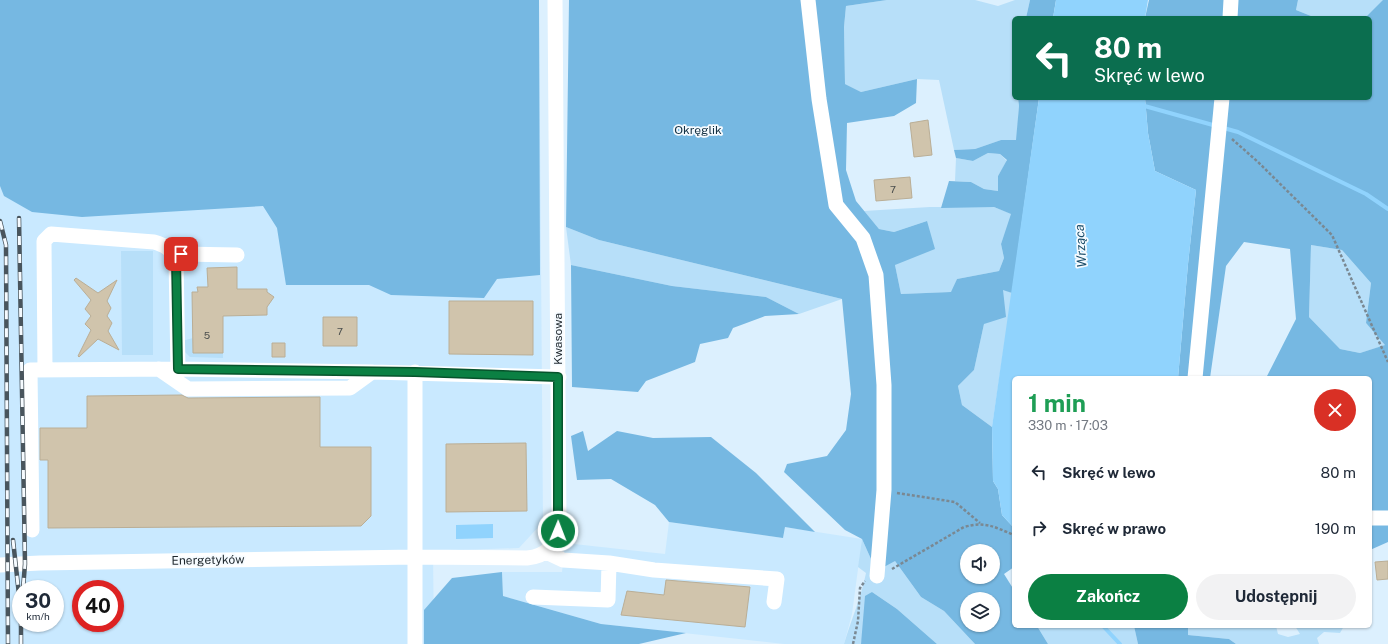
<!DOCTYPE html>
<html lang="pl">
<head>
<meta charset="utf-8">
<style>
  body { margin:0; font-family:"Public Sans",sans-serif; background:#f2f2f3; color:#1f2937; height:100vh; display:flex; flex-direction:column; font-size:15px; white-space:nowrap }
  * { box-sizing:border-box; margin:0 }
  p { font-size:13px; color:#747a83 }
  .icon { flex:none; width:22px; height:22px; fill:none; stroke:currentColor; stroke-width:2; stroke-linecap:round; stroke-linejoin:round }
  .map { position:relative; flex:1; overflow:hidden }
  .drawer { position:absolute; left:1012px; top:376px; width:360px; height:252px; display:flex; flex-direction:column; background:#fff; border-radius:6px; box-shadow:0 1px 3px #0004 }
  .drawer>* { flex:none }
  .hud { position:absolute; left:1012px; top:16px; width:360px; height:84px; border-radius:6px; box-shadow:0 1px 3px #0004; background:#0b6e4f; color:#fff; overflow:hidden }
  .buttons { position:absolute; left:960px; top:544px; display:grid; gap:8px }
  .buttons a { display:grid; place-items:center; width:40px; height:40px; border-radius:50%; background:#fff; box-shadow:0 1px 3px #0004; font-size:20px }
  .speed { position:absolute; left:12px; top:580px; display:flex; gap:8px; font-size:20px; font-weight:700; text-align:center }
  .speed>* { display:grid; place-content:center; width:52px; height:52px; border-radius:50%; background:#fff; box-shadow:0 1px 3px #0004; line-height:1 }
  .speed small { font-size:10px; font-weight:400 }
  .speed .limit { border:6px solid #d22; background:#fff; color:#111 }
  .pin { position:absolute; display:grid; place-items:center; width:34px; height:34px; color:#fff; margin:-17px; border-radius:8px; box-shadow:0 2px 6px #0006 }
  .me { position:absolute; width:44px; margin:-22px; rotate:1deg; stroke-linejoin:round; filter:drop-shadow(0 0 3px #0008) }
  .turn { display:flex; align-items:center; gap:14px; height:84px; padding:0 16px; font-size:18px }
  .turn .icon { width:52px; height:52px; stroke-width:2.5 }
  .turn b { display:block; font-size:28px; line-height:34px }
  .round { display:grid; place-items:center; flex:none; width:42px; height:42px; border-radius:21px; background:#f2f2f3 }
  .head { display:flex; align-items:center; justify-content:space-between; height:68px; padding:0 16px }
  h1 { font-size:24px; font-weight:700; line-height:30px; color:#1e9e55 }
  .button { display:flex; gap:8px; margin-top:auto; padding:8px 16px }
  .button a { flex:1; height:46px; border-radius:24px; background:#0b8043; color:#fff; font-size:16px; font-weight:700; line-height:46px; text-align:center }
  .button a+a { background:#f2f2f3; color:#1f2937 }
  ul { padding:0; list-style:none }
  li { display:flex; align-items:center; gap:12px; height:56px; padding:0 16px }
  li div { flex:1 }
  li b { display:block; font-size:15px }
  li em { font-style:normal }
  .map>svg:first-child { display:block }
  .built { fill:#c9e9ff; fill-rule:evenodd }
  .green { fill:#b7dff9 }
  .forest { fill:#76b8e2; fill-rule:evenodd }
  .water { fill:#90d3fd }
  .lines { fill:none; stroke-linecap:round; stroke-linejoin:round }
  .stream { stroke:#90d3fd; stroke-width:4 }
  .building { fill:#d0c4ac; stroke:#baae96 }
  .path { stroke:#7a8892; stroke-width:2.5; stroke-dasharray:3 2; stroke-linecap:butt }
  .minor { stroke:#fff; stroke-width:15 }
  .rail-casing { stroke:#49555d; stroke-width:4.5 }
  .rail { stroke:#f6fbff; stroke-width:3; stroke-dasharray:9; stroke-linecap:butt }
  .route-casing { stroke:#07532c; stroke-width:10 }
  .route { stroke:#0b8043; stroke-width:7 }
  .labels { text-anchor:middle; stroke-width:3.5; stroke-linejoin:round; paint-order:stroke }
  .number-label { font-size:10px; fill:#4a4e4d }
  .park-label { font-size:12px; fill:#143244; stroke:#f6fbff }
  .street-label { font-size:12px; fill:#1e272d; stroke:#f6fbff }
  .water-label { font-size:13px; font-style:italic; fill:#1b4e6b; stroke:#f6fbff }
</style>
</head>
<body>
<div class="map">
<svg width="1388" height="644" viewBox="0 0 1388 644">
  <rect width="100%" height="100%" fill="#dcf0fe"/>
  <path class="built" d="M0 0H539L543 522 519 548 433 551 434 644H0ZM21 589H55V623H21ZM81 589H115V623H81Z
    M669 522 783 538 785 527 862 539 852 614 844 644H784L601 624 503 596 502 572H562L565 543 665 554Z"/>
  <path class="green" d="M887 0H975L998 6 1015 0H1030L1026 18H1014V98H1018L1019 106 1017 140H1001L975 149 954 150 939 80 917 79 861 92 845 84 844 27 846 6Z
    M1298 0H1383V2L1365 18H1316L1296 10Z
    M988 153 1000 154 1007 161 998 176V191L984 189 971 182 955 181 956 158 973 161Z
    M930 207H994L1012 214 1001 244 1004 258 999 271 957 279 952 292 901 294 895 265 927 221 894 232 879 229 864 211Z
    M566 227 599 240 842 299 799 314 766 297 672 286 571 265Z
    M1311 245 1342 250 1371 283 1366 323 1386 345 1360 353 1340 349 1309 317Z
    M121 251H153V355H122Z
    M1003 289 1012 293 992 427 962 405 958 386 974 370 984 324Z
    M193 338V353H223V358L190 357 184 351 182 341Z
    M862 539 871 559 895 561 921 597 944 611 975 644H937L897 609 872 592 861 644H844C851 620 861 598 866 573L858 567Z
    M1037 626H1134L1138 644H1048Z
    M1188 626H1276L1278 634 1288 637 1300 634 1295 626H1344L1340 633 1324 632 1317 638 1319 644H1236L1229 639 1188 635Z"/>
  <path class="forest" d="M0 0H539L540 275 497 279 484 298 391 295 369 285H286L277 228 263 206 82 217 32 212 4 196 0 186Z
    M569 0H887L846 6 844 27 845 84 861 92 917 79 916 103 894 116 847 123 846 170 856 201 879 229 894 232 927 221 935 249 895 265 901 294 951 292 957 279 999 271 1004 258 1001 244 1011 214 994 207 941 208 949 181 971 182 984 189 998 191V176L1007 160 1000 154 988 153 973 161 956 158 954 150 975 149 1001 140H1016L1019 106 1018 98H1039L1012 293 1003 290 1006 317 984 324 974 370 958 386 962 405 992 427 993 481 998 489 1002 515 1014 528V567L1004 574 1014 590V626H1037L1048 644H975L944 611 921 597 895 561 882 568 871 559 862 539 845 530 784 472 787 464 827 456 846 430 851 394 842 299 599 240 566 227ZM967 551H993V577H967ZM967 599H993V625H967Z
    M1030 0H1056L1053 18H1026Z
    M1149 0H1298L1296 10 1316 18H1145Z
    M1383 0H1388V512L1370 513V378H1266L1296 319 1290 249 1244 242 1226 266 1210 378H1178L1188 264 1196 190 1155 171 1148 133 1145 98H1370V18H1365ZM1311 245 1342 250 1371 283 1366 323 1385 345 1360 353 1340 349 1309 317Z
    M571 265 672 286 766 297 799 314 765 316 733 328 728 338 700 344 695 362 646 381 638 392 572 387Z
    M583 431 588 451 617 431 653 438 711 437 756 473 815 532 785 527 783 538 669 522 655 505 611 479 577 480 571 436Z
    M1370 525H1388V542L1370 550Z
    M502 572 503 596 601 624 686 633 639 644H424V610L452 578Z
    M872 592 897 609 937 644H861L865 596Z
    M1134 626H1188V635L1229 639 1236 644H1138Z"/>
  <path class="water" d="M1056 0H1148L1145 18H1053Z
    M1039 98H1145L1148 133 1155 171 1196 190 1188 264 1178 378H1014V528L1002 515 998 489 993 481 992 427Z
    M493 524V538L456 539V525Z"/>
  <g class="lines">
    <path class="stream" d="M1141 105 1238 132 1366 194 1388 209
      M1103 626 1120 644"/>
  </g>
  <path class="building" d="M928 120 932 155 914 157 910 123Z
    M910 177 912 198 876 201 874 180Z
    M237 267V289H267V292L274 297 267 307V315L223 316V353H193L192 292H198L197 287H208L207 268Z
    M76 278 98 293 117 280 107 301 111 308 107 316 112 323 108 331 119 350 98 339 79 357 78 356 91 330 85 324 91 316 85 309 91 300 74 280Z
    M449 301H533V355L449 354Z
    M323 317H357V346H323Z
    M272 343H285V357H272Z
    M182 395 188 398 320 397V447H371V516L361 526 48 528V460H40V428H87V396Z
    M526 443 527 511 446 512V444Z
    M1388 561V579L1377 580 1375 562Z
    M666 580 750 587 745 627 621 615 627 591 664 595Z"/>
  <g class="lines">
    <path class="path" d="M1232 139 1258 162 1332 235 1388 362
      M897 493 955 502 980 523
      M892 569 964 527C986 521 994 527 1014 535
      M853 644 858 621 860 588 865 581"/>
    <path class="minor" d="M808 0 819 99 836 205 863 238 876 275 884 385V490L877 576
      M1230 18 1231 0
      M176 259 181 254 237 255
      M45 369 44 241 51 234 154 242C165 245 171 249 176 259L178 369
      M159 369 188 389 350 388 372 372
      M1195 378 1222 98
      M1370 518H1388
      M32 530 30 370 178 369 372 372 559 377
      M546 552 563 560 609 563 654 570 777 579 774 602
      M0 565 40 563 415 557 527 558C548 556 557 543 559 523L555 0
      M533 597 608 600 609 563
      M415 644V372"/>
    <defs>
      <path id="rail" d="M19 218 25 564 23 589
        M0 221 6 245 8 644
        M13 540 21 613
        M21 644V623"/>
    </defs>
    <use href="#rail" class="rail-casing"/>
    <use href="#rail" class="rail"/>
  </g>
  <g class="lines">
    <defs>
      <path id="route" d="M181 254 176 259 178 369 415 372 558 377V531"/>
    </defs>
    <use href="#route" class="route-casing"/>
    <use href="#route" class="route"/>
  </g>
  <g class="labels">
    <g class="number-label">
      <text x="893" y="193">7</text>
      <text x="340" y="335">7</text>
      <text x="207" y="339">5</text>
    </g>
    <g class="park-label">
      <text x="698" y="134">Okręglik</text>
    </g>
    <g class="street-label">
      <text transform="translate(558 339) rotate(-90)" y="4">Kwasowa</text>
      <text transform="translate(208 560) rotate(-1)" y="4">Energetyków</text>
    </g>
    <g class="water-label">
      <text transform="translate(1080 246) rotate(-94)" y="5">Wrząca</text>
    </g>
  </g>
</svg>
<div class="buttons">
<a><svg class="icon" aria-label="sound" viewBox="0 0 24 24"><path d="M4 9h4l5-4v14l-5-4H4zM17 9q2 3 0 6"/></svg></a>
<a><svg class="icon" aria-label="layers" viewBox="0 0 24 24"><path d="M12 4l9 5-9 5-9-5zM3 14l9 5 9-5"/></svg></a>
</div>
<div class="speed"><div>30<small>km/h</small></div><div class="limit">40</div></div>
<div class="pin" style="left:181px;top:254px;background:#d93025"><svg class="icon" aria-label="arrive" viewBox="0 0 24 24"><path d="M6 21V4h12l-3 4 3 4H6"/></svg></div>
<svg class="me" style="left:558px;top:531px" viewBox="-20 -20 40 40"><circle r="17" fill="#0b8043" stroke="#fff" stroke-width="3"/><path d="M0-11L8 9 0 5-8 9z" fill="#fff"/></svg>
<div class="hud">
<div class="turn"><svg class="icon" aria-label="left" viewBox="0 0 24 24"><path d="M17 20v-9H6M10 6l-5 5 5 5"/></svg><div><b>80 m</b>Skręć w lewo</div></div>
</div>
<section class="drawer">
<div class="head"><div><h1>1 min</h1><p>330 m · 17:03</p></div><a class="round" style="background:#d93025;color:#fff"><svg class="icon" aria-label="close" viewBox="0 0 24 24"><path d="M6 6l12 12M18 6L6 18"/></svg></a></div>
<ul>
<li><svg class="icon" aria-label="left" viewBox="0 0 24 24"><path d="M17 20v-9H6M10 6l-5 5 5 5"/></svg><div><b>Skręć w lewo</b></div><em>80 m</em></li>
<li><svg class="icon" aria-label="right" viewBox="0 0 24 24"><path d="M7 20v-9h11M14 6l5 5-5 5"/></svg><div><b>Skręć w prawo</b></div><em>190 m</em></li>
</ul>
<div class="button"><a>Zakończ</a><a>Udostępnij</a></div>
</section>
</div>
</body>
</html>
